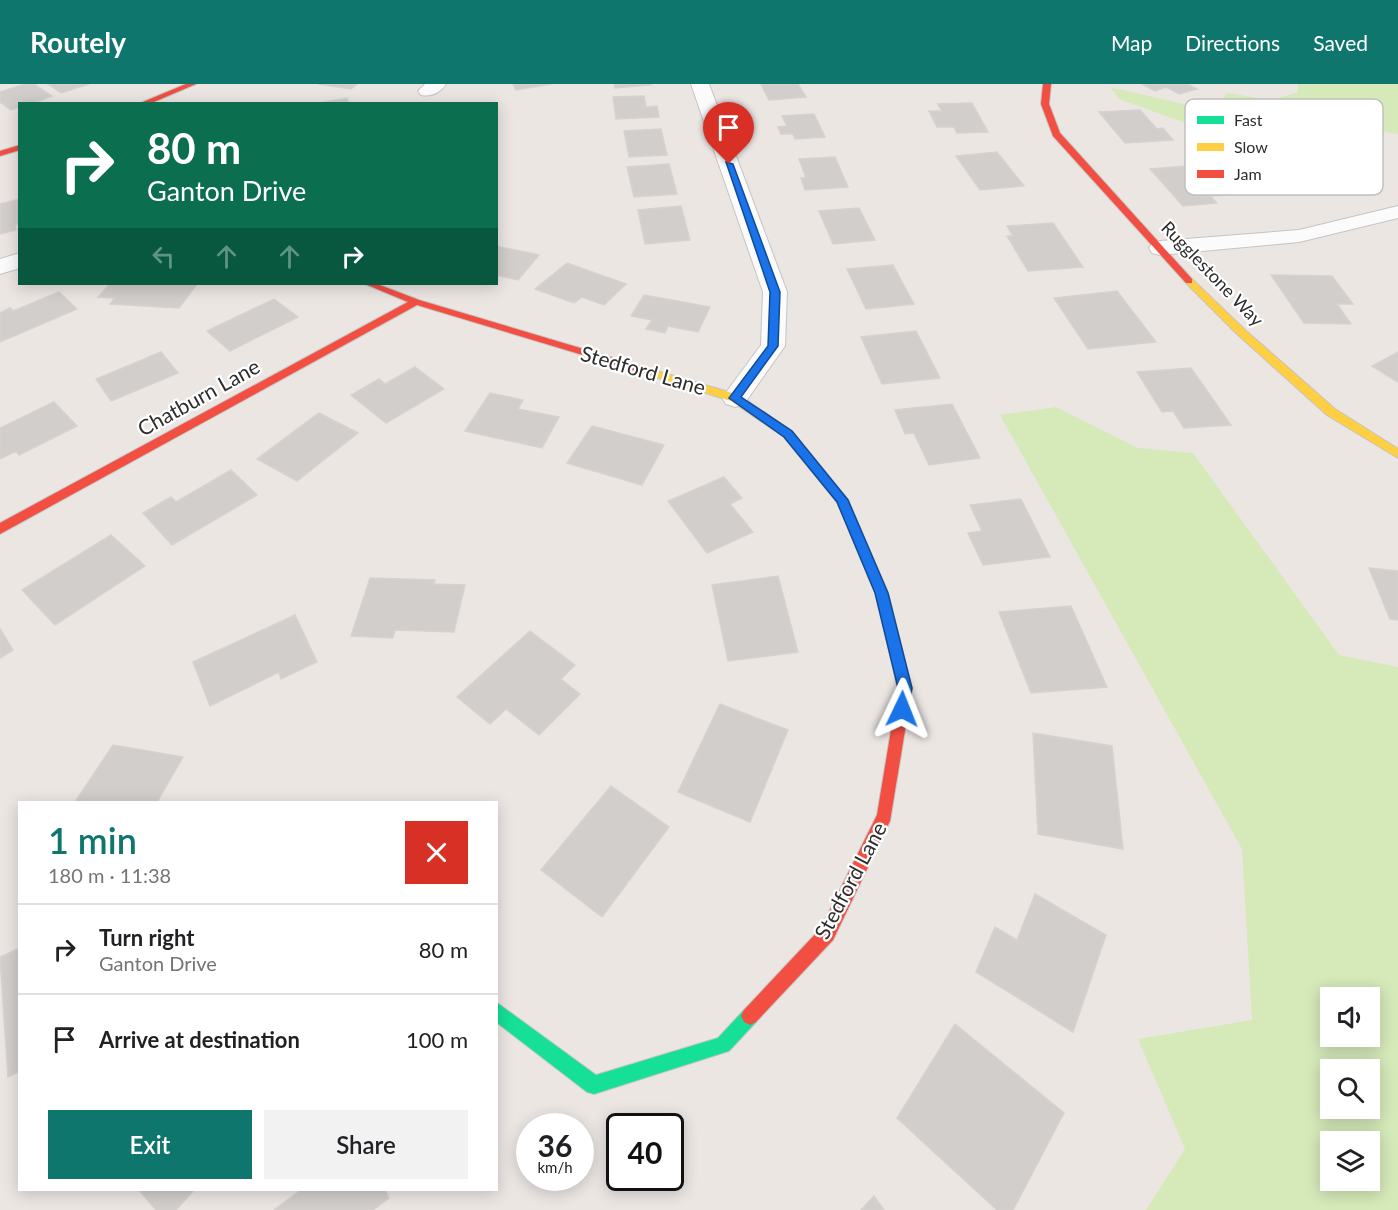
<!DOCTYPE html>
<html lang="en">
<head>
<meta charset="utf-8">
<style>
  body { margin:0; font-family:Lato,sans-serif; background:#f2f2f2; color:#202124; height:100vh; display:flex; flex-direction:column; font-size:22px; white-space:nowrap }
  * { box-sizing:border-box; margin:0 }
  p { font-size:20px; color:#757577 }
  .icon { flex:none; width:33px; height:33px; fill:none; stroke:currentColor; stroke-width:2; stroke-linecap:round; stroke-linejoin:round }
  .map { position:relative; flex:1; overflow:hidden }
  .side { position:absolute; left:18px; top:717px; width:480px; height:390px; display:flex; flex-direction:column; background:#fff; border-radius:0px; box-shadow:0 3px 15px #0003 }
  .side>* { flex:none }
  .hud { position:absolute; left:18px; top:18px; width:480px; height:183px; border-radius:0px; box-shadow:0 3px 15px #0003; background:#0b6e4f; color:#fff; overflow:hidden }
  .controls { position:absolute; left:1320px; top:903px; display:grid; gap:12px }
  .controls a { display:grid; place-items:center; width:60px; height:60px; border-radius:0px; background:#fff; box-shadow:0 3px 15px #0003; font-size:30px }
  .speed { position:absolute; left:516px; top:1029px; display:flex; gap:12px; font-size:30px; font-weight:700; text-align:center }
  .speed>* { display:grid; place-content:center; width:78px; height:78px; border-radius:50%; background:#fff; box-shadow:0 3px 15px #0003; line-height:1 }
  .speed small { font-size:15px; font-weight:400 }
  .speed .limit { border:3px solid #111; border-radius:9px; background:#fff; color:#111 }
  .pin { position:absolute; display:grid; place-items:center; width:51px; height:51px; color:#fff; margin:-62px -26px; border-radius:50% 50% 50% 0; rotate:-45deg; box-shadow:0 0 6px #0007 }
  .pin .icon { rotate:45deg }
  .me { position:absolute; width:66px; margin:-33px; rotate:2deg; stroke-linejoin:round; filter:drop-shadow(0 0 4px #0008) }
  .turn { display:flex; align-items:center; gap:21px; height:126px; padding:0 30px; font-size:27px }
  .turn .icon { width:78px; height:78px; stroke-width:2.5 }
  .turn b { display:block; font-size:42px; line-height:51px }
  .lanes { display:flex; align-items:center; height:57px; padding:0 30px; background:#0003; justify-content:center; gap:30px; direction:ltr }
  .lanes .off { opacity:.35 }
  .round { display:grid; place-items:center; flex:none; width:63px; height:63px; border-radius:0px; background:#f2f2f2 }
  .head { display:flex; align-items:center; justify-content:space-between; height:102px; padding:0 30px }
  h1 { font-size:36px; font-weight:600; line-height:45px; color:#0f766e }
  .action { display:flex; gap:12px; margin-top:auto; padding:12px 30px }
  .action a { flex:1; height:69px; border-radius:0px; background:#0f766e; color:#fff; font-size:24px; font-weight:600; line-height:69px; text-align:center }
  .action a+a { background:#f2f2f2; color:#202124 }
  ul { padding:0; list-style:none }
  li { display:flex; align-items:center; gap:18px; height:90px; padding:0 30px; border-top:2px solid #e0e0e0 }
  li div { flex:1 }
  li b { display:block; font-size:22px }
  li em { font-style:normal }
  header { display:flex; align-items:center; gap:36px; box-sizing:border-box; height:84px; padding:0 30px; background:#0f766e; color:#fff }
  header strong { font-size:28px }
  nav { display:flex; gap:33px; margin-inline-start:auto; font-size:21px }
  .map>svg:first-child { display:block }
  .green { fill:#d5e9b9; fill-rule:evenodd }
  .building { fill:#d2cecb; stroke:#d7d2cf; stroke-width:1.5 }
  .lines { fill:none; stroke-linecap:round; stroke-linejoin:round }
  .street-casing { stroke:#c5c4c4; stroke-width:2 }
  .fast-casing { stroke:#c5c4c4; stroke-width:2 }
  .slow-casing { stroke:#c5c4c4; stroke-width:2 }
  .jam-casing { stroke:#c5c4c4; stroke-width:2 }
  .street { fill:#fcfbfb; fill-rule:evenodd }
  .fast { fill:#16e098; fill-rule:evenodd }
  .slow { fill:#ffcf43; fill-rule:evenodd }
  .jam { fill:#f24e42; fill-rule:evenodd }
  .route { fill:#1a73e8; stroke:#114b97; stroke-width:1.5 }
  .labels { text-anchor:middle; stroke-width:4.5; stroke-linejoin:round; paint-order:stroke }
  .far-street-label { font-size:18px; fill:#2d2d2d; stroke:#fff }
  .street-label { font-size:21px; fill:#2d2d2d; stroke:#fff }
  .key { fill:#fff; stroke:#c0c0c0; stroke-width:1.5 }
  .key-label { font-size:16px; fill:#2d2d2d }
</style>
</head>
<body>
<header>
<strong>Routely</strong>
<nav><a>Map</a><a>Directions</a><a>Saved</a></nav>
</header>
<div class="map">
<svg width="1398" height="1126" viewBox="0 0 1398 1126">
  <rect width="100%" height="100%" fill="#ece6e3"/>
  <path class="green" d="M1298 0H1398V50L1321 38 1265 66 1237 69 1196 43 1119 15 1110 3 1218 28 1226 9 1273 16 1298 8Z
    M1056 323 1138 364 1193 369 1339 571 1398 583V1126H1146L1185 1065 1138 955 1252 936 1242 765 1000 331ZM1330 914H1370V952H1330ZM1330 986H1370V1024H1330ZM1330 1058H1370V1096H1330Z"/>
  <path class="building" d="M25 0H34L52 12 31 20H20V23L11 26 0 18V8Z
    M48 0H89L61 9Z
    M318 0H357L351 5Z
    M513 0H551L516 6Z
    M614 0H650L651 1 615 4Z
    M761 0H798L806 13 769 16Z
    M1142 0H1187L1197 5 1179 10 1166 3 1155 7Z
    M644 12 646 23 657 22 659 33 616 35 613 13Z
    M347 14 349 20H313Z
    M972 19 988 48 957 49 954 43H937L929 27H942L938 20Z
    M1140 26 1157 45 1163 44 1173 56 1125 59 1099 28Z
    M814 30 825 53 795 55 793 50H781L778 43 787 42 782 32Z
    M661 45 667 71 629 73 624 47Z
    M997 68 1024 102 980 106 956 72Z
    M835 73 848 103 805 106 801 94H806L799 75Z
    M669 80 677 110 634 113 627 83Z
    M1188 82 1199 94 1212 93 1229 111 1210 112 1217 119 1183 122 1150 85Z
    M20 115V139L15 141 16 146 0 150V120Z
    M681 122 690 156 645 160 638 126Z
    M859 124 875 156 833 160 819 127Z
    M1053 139 1083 183 1028 187 1007 152H1013L1007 142Z
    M496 162 539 171 518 196 496 191Z
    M567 179 626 200 604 221 582 213 574 219 535 205Z
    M893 181 914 220 866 225 847 185Z
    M1271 191 1332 192 1353 220H1337L1351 240 1304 239Z
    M110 200H197L179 224 110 220 115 214 98 213Z
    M1117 207 1156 258 1088 265 1054 214Z
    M59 208 77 225 0 258V229L10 224 13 227Z
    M644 211 710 223 698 248 668 242 665 249 646 245 652 236 631 232Z
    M274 215 298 233 230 267 207 247Z
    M916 247 940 294 882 300 861 253Z
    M161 268 178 289 111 317 96 295Z
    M1398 268V298L1372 282Z
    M415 283 444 305 386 339 351 311 379 295 385 300Z
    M1191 284 1231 341 1184 344 1173 327 1162 328 1137 288Z
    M490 309 523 316 518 325 559 333 542 364 465 347Z
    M54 318 77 342 19 371 16 367 0 375V344Z
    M952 320 980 374 929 381 914 349 905 350 895 326Z
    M319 329 358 349 297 397 257 375Z
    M592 342 664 361 642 401 567 379Z
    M231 386 257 411 172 461 143 429 171 413 176 418Z
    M724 393 742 414 730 420 753 448 707 469 668 417Z
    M1021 415 1050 473 983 481 968 449 982 447 970 421Z
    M111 451 145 482 55 541 22 506Z
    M1369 484 1398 487V536L1390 535Z
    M778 492 798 568 728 577 712 501Z
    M370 494 435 496 434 500 465 501 454 548 395 546 393 554 351 552Z
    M1071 522 1107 603 1031 609 999 528Z
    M295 531 317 578 281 595 279 588 210 622 193 578Z
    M0 545 13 566 0 574Z
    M530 547 575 581 561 595 580 610 539 651 506 625 490 640 457 613Z
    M720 620 788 646 750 738 678 708Z
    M1033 649 1112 662 1123 765 1038 750Z
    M113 661 183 673 157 718H75Z
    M611 702 669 743 602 833 541 786Z
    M1035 810 1106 851 1073 948 976 888 995 843 1017 856Z
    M20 864V987L8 993 0 873Z
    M955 940 1064 1029 1013 1126H997L897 1034Z
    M139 1106H194L176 1126H156Z
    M301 1106H385L389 1114 373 1126H274Z
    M874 1112 884 1126H861Z"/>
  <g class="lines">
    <defs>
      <path id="street" d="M425 0H446C440 9 431 13 421 11L418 7Z
        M691 0H709L787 208 785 262 744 320 735 323 726 320 722 314 761 261 763 208Z
        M1398 122V134L1299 158 1160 171 1152 169 1149 164 1152 159 1160 157 1299 146Z
        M20 169V184L0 190V175Z"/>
      <path id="fast" d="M496 918 596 991 718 954 744 926 750 923 756 926 759 932 756 938 729 967 594 1010 587 1008 496 938Z"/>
      <path id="slow" d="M1186 195H1192L1245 246 1335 325 1398 365V374L1327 331 1237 250 1186 199Z
        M650 285 739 311 792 347 848 416 888 509 910 597 908 601 903 603 898 601 896 597 876 509 837 418 784 353 731 317 646 290V286Z"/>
      <path id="jam" d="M186 0H196L149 20H138Z
        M1043 0H1051L1049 20 1060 49 1192 195V199H1186L1053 52 1041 20Z
        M20 61V66L0 72V67Z
        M365 200H377L419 216 654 286 655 288 650 291 646 290 417 221 0 450V439L408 218Z
        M903 591 908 593 912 604 890 737 833 856 756 938 750 941 744 938 741 932 744 926 821 844 877 731 898 604 896 597 898 593Z"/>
    </defs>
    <use href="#street" class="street-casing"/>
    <use href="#fast" class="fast-casing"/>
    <use href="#slow" class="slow-casing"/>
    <use href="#jam" class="jam-casing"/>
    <use href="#street" class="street"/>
    <use href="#fast" class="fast"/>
    <use href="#slow" class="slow"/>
    <use href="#jam" class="jam"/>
  </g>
  <path class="route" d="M726 78 733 80 780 208 778 262 741 313 792 347 848 416 888 509 912 604 907 630 902 632 897 630 895 625 898 604 875 509 837 418 784 353 729 314 768 262 770 208Z"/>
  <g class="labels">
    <g class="far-street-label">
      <text transform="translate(1212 190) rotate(46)" y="6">Rugglestone Way</text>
    </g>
    <g class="street-label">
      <text transform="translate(643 287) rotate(16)" y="7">Stedford Lane</text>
      <text transform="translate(199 314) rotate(-29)" y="7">Chatburn Lane</text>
      <text transform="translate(851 797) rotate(-62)" y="7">Stedford Lane</text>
    </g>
  </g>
  <rect x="1185" y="15" width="198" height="96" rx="9" class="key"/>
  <rect x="1197" y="32" width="27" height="8" fill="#16e098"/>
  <rect x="1197" y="59" width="27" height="8" fill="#ffcf43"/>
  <rect x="1197" y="86" width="27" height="8" fill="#f24e42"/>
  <g class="key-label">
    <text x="1234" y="42">Fast</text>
    <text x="1234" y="69">Slow</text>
    <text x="1234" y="96">Jam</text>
  </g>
</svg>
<div class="controls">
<a><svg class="icon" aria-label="sound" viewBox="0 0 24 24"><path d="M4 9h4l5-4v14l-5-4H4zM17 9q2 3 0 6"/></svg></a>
<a><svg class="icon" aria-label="search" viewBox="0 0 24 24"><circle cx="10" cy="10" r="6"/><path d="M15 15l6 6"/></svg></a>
<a><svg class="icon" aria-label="layers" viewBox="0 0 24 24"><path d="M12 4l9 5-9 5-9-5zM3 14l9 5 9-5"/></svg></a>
</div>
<div class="speed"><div>36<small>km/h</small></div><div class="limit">40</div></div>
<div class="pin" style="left:729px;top:80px;background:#d93025"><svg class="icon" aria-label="arrive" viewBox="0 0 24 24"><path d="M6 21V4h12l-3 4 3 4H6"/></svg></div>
<svg class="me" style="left:902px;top:625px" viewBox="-20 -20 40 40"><path d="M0-17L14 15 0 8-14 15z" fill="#1a73e8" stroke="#fff" stroke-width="4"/></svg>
<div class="hud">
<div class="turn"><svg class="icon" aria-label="right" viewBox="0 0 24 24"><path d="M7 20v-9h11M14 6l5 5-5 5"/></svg><div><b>80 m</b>Ganton Drive</div></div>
<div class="lanes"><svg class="icon off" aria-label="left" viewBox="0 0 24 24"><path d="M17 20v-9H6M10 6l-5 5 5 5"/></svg><svg class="icon off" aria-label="ahead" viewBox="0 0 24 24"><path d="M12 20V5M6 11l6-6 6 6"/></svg><svg class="icon off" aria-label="ahead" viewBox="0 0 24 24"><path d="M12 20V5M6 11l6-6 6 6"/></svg><svg class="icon" aria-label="right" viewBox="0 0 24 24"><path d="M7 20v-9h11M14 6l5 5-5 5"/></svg></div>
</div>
<section class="side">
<div class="head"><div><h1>1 min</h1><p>180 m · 11:38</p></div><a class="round" style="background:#d93025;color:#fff"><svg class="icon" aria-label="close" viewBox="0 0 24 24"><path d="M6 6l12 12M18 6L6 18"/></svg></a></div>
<ul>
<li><svg class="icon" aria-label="right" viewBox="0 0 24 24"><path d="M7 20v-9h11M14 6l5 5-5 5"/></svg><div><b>Turn right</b><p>Ganton Drive</p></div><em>80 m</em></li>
<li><svg class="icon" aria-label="arrive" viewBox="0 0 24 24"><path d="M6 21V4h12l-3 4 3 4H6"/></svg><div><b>Arrive at destination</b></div><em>100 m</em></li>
</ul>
<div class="action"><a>Exit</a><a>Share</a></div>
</section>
</div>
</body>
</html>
